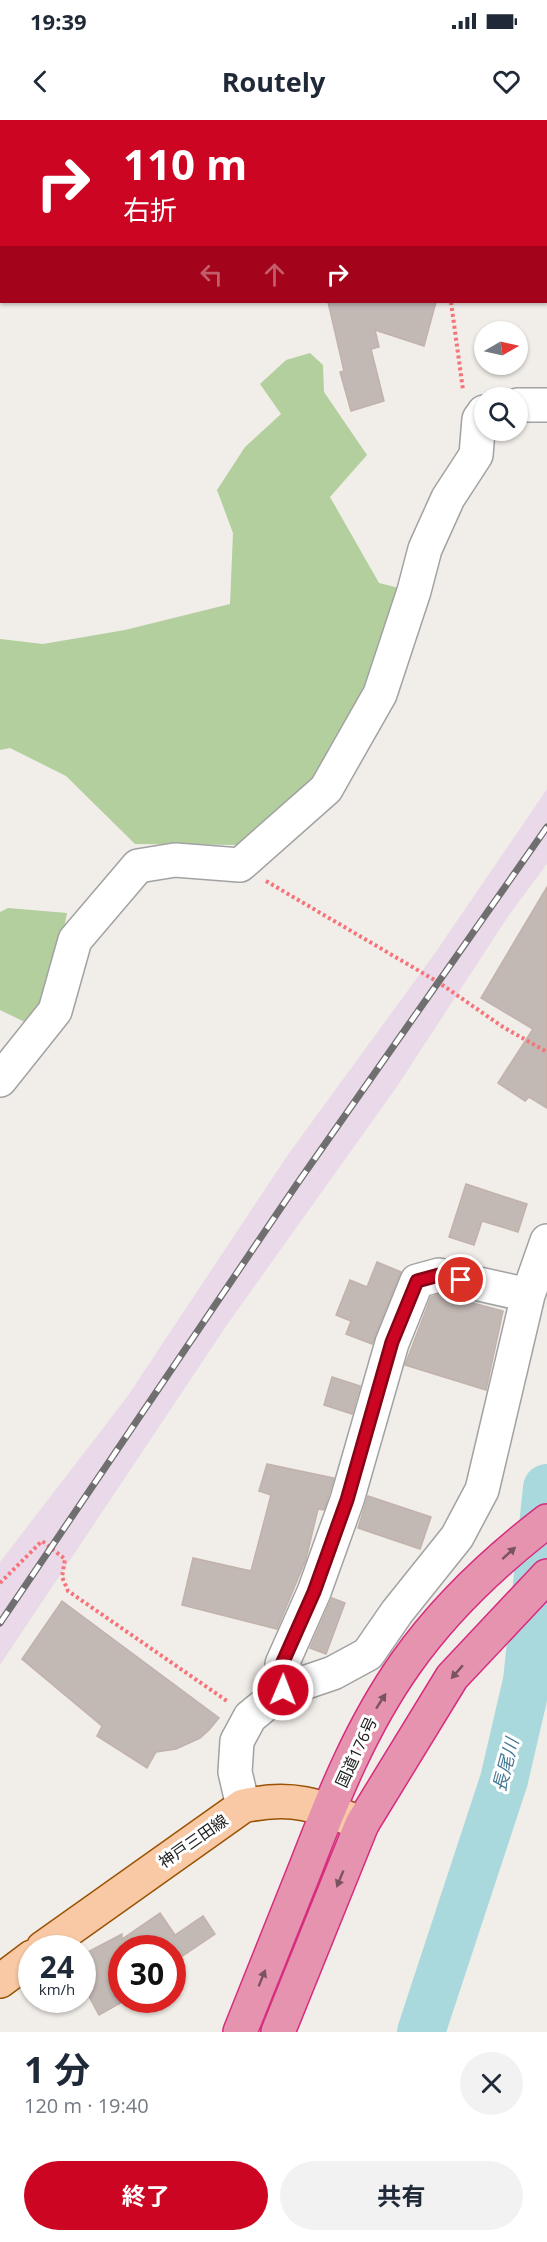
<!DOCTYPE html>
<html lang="ja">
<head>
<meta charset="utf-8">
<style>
  body { margin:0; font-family:"Open Sans","Noto Sans JP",sans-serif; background:#f2f2f3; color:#1f2937; height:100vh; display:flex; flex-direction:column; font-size:22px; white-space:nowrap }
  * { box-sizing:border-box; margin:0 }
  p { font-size:20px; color:#747a83 }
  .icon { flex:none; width:33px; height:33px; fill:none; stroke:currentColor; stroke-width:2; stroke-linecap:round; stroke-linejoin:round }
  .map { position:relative; height:1912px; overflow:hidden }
  .panel { display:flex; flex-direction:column; background:#fff; flex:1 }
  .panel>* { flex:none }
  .top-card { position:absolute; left:0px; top:0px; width:548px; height:183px; box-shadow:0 2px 4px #0004; background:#cc0622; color:#fff; overflow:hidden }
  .needle { width:39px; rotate:81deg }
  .fabs { position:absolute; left:474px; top:201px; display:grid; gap:12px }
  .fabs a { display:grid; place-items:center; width:54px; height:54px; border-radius:50%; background:#fff; box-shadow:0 2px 4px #0004; font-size:30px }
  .speed { position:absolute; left:18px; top:1815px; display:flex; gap:12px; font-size:30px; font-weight:700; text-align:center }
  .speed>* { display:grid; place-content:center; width:78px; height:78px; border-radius:50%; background:#fff; box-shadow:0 2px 4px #0004; line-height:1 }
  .speed small { font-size:15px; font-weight:400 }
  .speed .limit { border:9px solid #d22; background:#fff; color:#111 }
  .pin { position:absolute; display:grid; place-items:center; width:51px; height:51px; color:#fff; margin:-26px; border:3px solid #fff; border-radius:50%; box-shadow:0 2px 6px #0007 }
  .me { position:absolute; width:66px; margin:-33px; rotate:1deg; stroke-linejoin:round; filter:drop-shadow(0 0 4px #0008) }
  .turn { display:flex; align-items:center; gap:21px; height:126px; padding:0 24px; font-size:27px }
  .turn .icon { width:78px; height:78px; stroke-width:2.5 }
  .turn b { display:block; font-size:42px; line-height:51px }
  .lanes { display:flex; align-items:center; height:57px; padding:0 24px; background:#0003; justify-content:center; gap:30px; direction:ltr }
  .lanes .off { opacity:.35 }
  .round { display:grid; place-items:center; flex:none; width:63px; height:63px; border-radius:32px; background:#f2f2f3 }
  .summary { display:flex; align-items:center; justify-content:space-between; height:102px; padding:0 24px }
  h1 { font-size:36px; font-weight:700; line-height:45px }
  .action { display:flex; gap:12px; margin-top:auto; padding:12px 24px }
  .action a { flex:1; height:69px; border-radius:36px; background:#cc0622; color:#fff; font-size:24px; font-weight:700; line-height:69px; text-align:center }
  .action a+a { background:#f2f2f3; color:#1f2937 }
  .status { display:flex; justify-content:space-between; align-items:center; height:42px; padding:0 30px; background:#fff; direction:ltr }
  .status svg { height:16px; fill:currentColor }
  header { display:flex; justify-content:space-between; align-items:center; height:78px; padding:0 24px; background:#fff; font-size:27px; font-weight:700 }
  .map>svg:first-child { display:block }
  .industrial { fill:#eadae9 }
  .forest { fill:#b3cf9e }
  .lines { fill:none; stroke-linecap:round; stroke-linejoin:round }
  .river { stroke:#aad9dd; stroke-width:48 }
  .building { fill:#c2b8b4; stroke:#c2b2ab; stroke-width:1.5 }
  .minor-casing { stroke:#a2a2a2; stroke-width:36 }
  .major-casing { stroke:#9a5305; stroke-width:36 }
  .highway-casing { stroke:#d72d7f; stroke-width:36 }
  .path { stroke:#f67479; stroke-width:4; stroke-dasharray:3 3; stroke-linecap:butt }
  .minor { stroke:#fff; stroke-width:33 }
  .major { stroke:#f9c9a5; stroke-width:33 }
  .highway { stroke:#e593ae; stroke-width:33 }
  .rail-casing { stroke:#6f6f6f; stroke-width:7 }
  .rail { stroke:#fff; stroke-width:4.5; stroke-dasharray:14; stroke-linecap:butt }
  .oneway { fill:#795460 }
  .route-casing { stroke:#850416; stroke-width:15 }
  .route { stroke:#cc0622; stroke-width:10 }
  .labels { text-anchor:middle; stroke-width:6; stroke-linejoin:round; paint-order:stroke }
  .street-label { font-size:16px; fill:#212121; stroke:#fff }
  .water-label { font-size:18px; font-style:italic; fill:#467a97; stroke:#fff }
</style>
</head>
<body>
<div class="status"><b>19:39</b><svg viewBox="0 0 49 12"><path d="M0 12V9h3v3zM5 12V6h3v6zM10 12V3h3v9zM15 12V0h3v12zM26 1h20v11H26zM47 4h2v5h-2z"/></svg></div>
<header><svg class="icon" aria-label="back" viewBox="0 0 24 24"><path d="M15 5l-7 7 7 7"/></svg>Routely<svg class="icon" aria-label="heart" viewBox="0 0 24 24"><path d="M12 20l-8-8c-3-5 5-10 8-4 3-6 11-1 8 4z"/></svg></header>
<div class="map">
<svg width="547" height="1912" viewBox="0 0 547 1912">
  <rect width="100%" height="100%" fill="#f1ede8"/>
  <path class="industrial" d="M547 669V744L509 795 396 968 229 1202 0 1545V1442L127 1277 287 1036 433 836Z"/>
  <path class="forest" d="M310 233 323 245 324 272 367 335 330 377 379 463 403 469 394 511 338 625 308 667 241 725 135 724 66 656 10 628 0 630V519L43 524 125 510 230 484 233 413 217 370 245 327 281 294 260 264 286 240Z
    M8 788 67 793 48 888 33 906 0 890V792Z"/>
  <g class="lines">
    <path class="river" d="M421 1912 504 1660 527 1561 547 1368"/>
  </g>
  <path class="building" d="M328 182H436L424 226 375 210 379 227 371 229 384 281 351 291 340 252 344 251Z
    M547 767V988L529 977 525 981 498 963 533 909 481 878Z
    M466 1064 527 1084 518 1112 482 1101 474 1125 449 1117Z
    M377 1142 401 1152 372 1224 346 1214 351 1201 336 1195 350 1160 367 1167Z
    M439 1174 503 1191 486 1270 405 1245 431 1177Z
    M332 1257 360 1266 352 1294 324 1285Z
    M267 1344 334 1358 324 1390 318 1389 306 1439 277 1509 182 1485 193 1438 251 1451 271 1375 259 1371Z
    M368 1376 431 1397 420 1429 358 1408Z
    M332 1478 345 1483 326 1534 310 1528Z
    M62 1481 219 1598 209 1610 200 1618 176 1629 156 1632 147 1648 97 1616 102 1606 22 1539Z
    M160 1793 175 1815 203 1796 215 1814 172 1843V1828H122V1882L99 1895 84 1867 95 1861 82 1835 122 1814V1819Z"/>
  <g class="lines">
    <defs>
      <path id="minor" d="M518 285H547
        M0 960 55 891 75 820 138 746 175 740 240 745 326 669 380 574 414 471 425 429 448 378 476 335 479 299 484 292
        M283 1570 282 1544 314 1472 347 1380 392 1223 417 1161 439 1155 528 1175
        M243 1686 235 1652 237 1621 250 1597 283 1570 333 1553 368 1534 397 1492 457 1417 482 1370 528 1175 547 1121"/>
      <path id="major" d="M43 1828 243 1686C293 1675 317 1685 362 1704
        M0 1861 32 1837"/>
      <path id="highway" d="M240 1912C262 1857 284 1802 306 1747 333 1677 362 1605 406 1543 444 1489 495 1441 547 1401
        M278 1912 362 1704 452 1557 547 1456"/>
    </defs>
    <use href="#minor" class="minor-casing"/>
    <use href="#major" class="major-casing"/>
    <use href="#highway" class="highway-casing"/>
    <path class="path" d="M364 2 365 0
      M451 182 463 270
      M266 761 438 862 503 907 547 932
      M0 1463 42 1421 65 1439 62 1457 68 1471 227 1581"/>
    <use href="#minor" class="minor"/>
    <use href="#major" class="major"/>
    <use href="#highway" class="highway"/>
    <defs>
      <path id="rail" d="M0 1503 297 1064 547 707"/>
    </defs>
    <use href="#rail" class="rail-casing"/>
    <use href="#rail" class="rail"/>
  </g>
  <defs><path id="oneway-solid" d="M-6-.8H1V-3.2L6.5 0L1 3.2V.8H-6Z" transform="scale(1.5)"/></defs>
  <g class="oneway">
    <use href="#oneway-solid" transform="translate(509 1433) rotate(-42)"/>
    <use href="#oneway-solid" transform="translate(457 1552) rotate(131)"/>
    <use href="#oneway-solid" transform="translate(381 1581) rotate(-57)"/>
    <use href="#oneway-solid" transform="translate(340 1759) rotate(112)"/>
    <use href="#oneway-solid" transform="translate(262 1858) rotate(-68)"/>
  </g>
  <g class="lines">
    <defs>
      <path id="route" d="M283 1570 282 1544 314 1472 347 1380 392 1222 417 1161 439 1155 461 1160"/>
    </defs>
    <use href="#route" class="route-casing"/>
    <use href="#route" class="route"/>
  </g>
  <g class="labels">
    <g class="street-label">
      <text transform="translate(356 1632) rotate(-65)" y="6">国道176号</text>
      <text transform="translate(193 1721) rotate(-35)" y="6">神戸三田線</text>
    </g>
    <g class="water-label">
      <text transform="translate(506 1645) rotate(-75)" y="6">長尾川</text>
    </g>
  </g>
</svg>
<div class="fabs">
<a><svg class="needle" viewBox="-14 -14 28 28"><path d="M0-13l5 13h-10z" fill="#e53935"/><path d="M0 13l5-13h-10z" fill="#747a83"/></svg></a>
<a><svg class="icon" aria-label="search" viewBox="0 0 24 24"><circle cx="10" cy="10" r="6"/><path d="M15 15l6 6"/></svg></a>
</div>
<div class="speed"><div>24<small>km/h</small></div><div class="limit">30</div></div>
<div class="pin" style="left:461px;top:1160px;background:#d93025"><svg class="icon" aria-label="arrive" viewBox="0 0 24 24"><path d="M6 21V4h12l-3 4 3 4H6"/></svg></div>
<svg class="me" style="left:283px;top:1570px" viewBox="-20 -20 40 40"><circle r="17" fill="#cc0622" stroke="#fff" stroke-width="3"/><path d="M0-11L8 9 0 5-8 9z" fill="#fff"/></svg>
<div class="top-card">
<div class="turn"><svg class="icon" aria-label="right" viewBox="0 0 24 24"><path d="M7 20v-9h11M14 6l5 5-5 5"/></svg><div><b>110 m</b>右折</div></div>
<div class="lanes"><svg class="icon off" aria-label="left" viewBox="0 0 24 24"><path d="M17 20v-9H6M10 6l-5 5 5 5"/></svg><svg class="icon off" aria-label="ahead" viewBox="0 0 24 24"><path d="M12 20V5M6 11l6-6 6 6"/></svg><svg class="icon" aria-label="right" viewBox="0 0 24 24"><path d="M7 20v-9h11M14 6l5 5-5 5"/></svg></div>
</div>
</div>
<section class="panel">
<div class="summary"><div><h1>1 分</h1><p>120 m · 19:40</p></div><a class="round"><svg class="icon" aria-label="close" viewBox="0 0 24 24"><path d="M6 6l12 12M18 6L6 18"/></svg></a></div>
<div class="action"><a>終了</a><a>共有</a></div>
</section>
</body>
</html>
